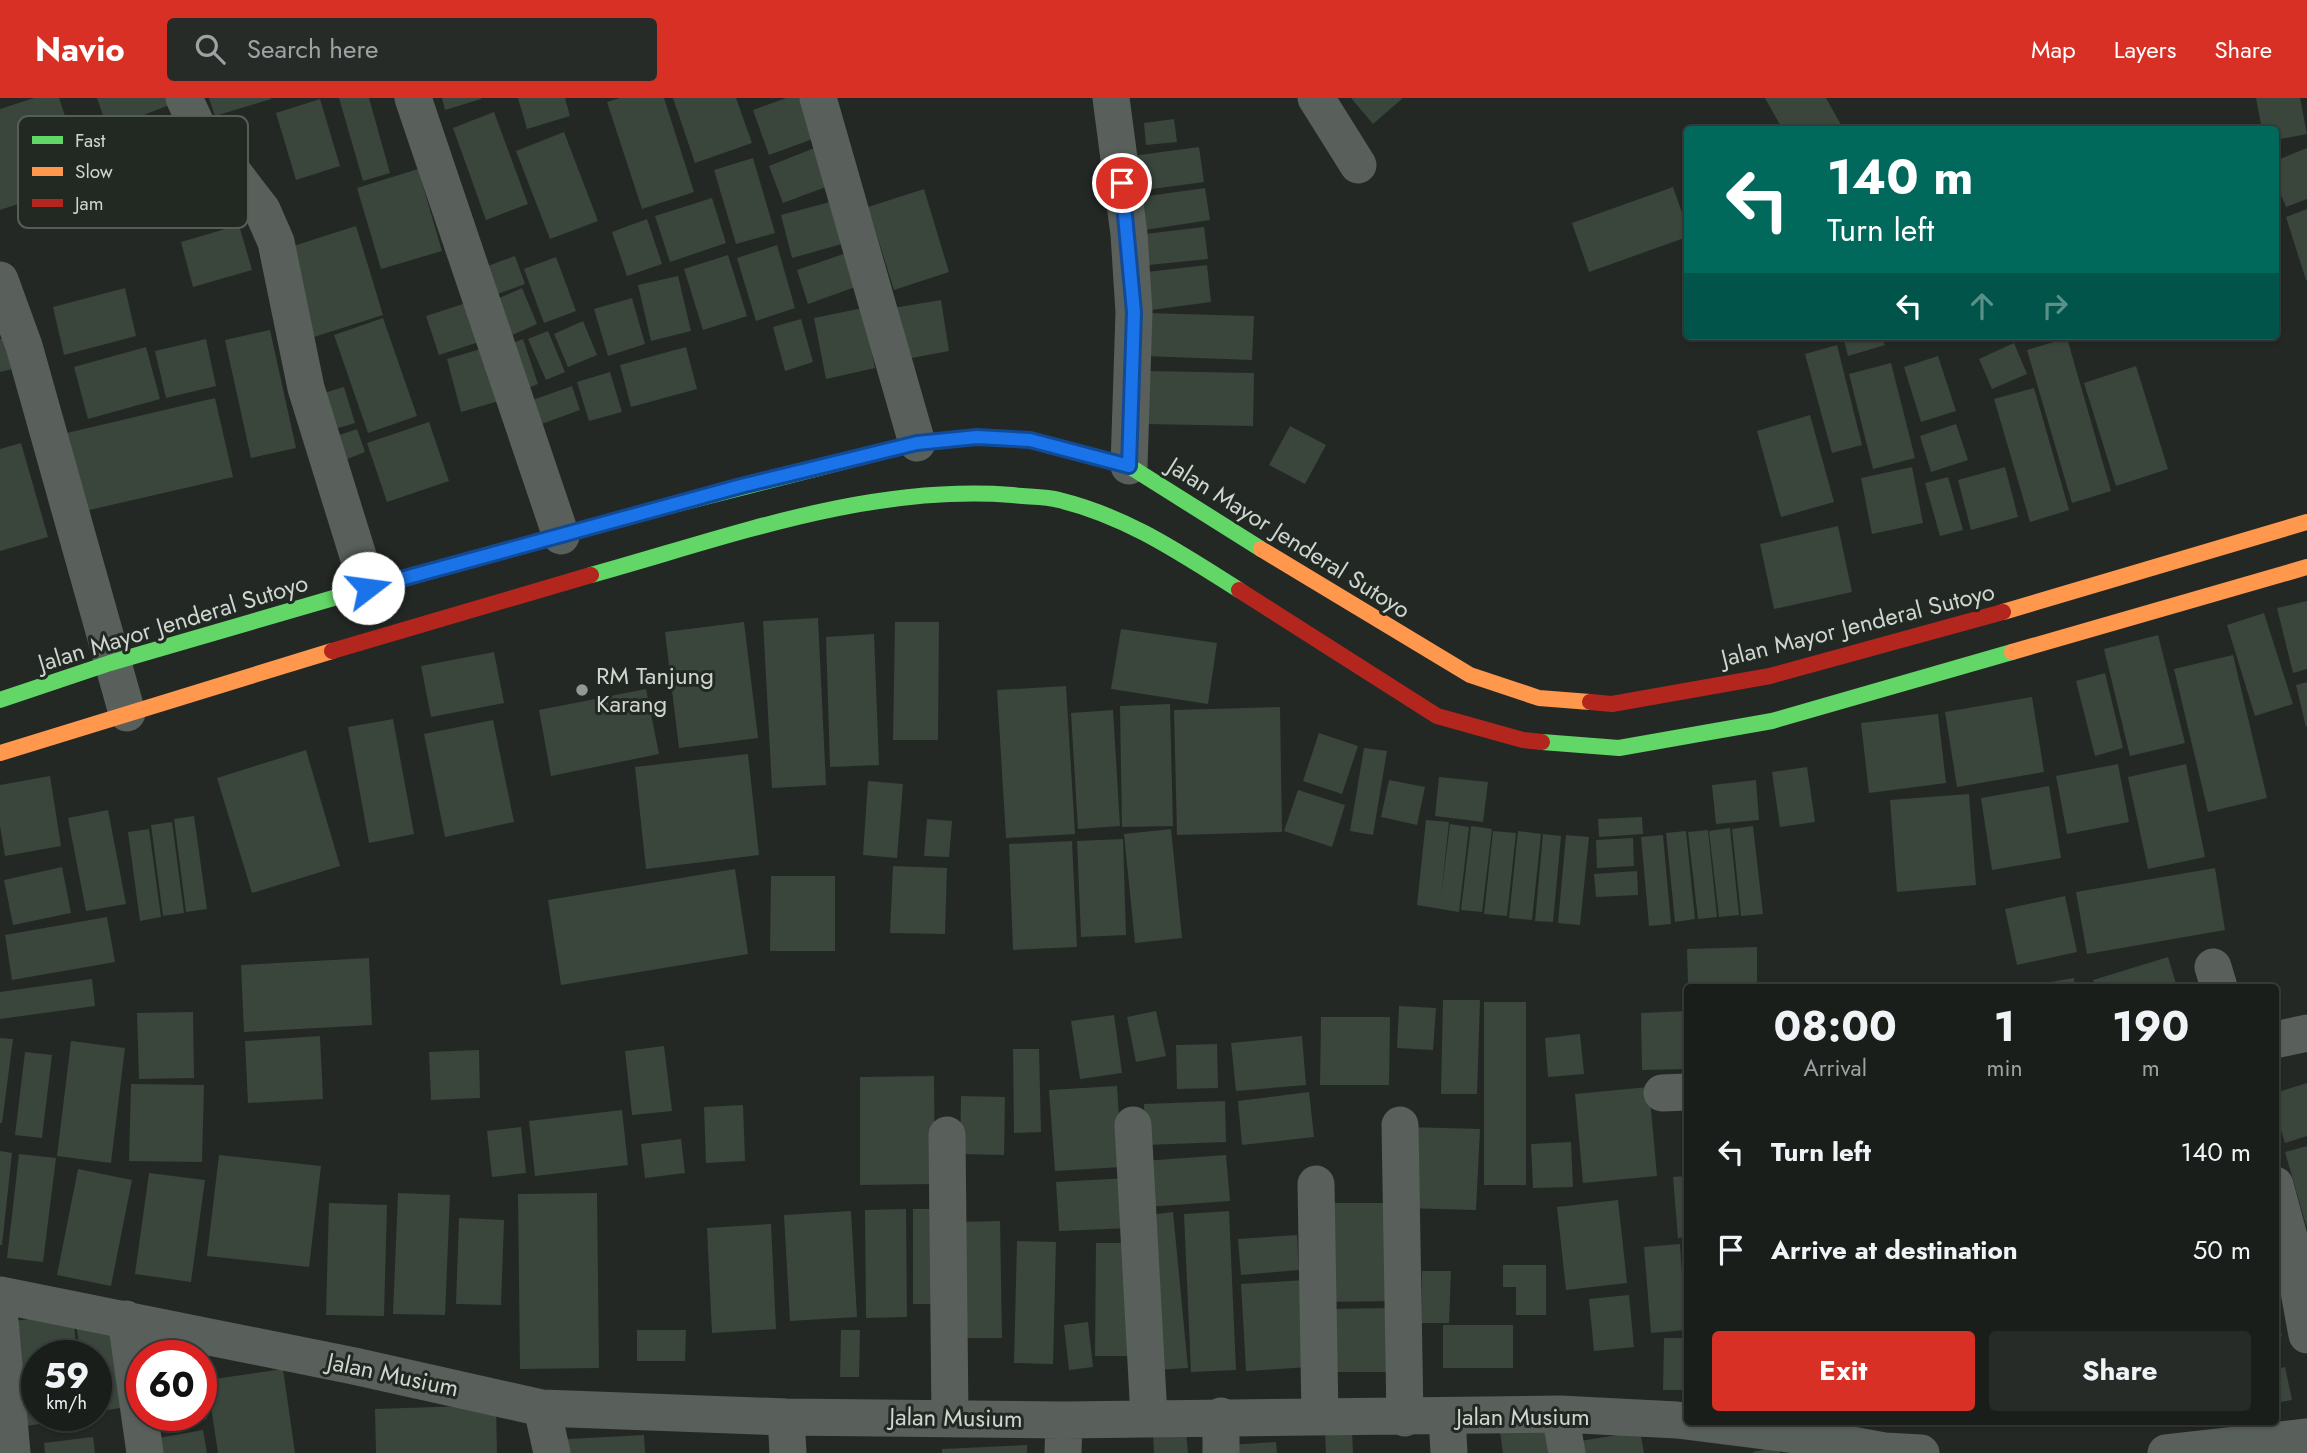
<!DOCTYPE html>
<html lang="en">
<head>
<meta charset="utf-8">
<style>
  body { margin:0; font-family:Jost,sans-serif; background:#272b28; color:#f1f3f6; height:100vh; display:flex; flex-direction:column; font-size:26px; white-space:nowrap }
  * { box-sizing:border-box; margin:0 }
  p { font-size:23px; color:#9fa2a3 }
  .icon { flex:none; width:38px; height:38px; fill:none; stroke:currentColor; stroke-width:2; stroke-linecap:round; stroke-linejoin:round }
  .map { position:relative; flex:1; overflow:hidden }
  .sheet { position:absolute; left:1684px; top:886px; width:595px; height:441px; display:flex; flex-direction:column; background:#1a1e1b; border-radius:7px; box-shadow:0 2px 5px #0004,0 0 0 2px #383c3a }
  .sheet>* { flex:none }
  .top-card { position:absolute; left:1684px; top:28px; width:595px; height:214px; border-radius:7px; box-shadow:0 2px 5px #0004,0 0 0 2px #383c3a; background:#00695c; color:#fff; overflow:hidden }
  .speed { position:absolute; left:21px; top:1242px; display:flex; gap:14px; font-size:35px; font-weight:700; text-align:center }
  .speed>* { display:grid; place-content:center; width:91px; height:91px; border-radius:50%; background:#1a1e1b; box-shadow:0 2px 5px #0004,0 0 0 2px #383c3a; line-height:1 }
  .speed small { font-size:18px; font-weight:400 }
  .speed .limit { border:10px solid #d22; background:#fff; color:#111 }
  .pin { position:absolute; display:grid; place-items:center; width:60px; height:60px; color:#fff; margin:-30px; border:4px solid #fff; border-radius:50%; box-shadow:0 2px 7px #0007 }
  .me { position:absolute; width:77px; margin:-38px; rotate:75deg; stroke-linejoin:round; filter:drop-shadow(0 0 5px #0008) }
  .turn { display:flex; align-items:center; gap:24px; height:147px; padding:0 28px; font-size:32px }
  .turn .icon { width:91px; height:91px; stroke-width:2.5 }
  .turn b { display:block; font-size:49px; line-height:60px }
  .lanes { display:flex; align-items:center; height:66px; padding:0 28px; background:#0003; justify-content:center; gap:35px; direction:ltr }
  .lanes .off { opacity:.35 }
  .eta { display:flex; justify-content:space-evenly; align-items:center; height:119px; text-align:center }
  .eta b { font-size:42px; font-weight:700; line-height:49px }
  .primary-button { display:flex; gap:14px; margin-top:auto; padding:14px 28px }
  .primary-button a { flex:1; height:80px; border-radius:7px; background:#d93025; color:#fff; font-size:28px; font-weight:700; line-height:80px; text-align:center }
  .primary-button a+a { background:#272b28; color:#f1f3f6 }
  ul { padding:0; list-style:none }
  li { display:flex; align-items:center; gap:21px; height:98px; padding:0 28px }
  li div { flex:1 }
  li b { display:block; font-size:26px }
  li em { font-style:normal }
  header { display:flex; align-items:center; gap:42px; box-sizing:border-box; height:98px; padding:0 35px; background:#d93025; color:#fff }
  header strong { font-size:33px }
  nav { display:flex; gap:38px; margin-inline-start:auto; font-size:24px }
  .search { width:490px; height:63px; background:#272b28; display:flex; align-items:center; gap:18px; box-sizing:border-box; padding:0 24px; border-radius:7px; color:#9fa2a3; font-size:26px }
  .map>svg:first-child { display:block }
  .building { fill:#3a453c }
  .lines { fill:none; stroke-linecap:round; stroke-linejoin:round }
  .street { stroke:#595f5a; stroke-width:37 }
  .fast { stroke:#63d668; stroke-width:16 }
  .slow { stroke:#ff974d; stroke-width:16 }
  .jam { stroke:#b3261e; stroke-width:16 }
  .route-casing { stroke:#114b97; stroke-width:18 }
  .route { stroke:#1a73e8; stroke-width:12 }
  .poi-dot { fill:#939894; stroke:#222923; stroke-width:2.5 }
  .labels { text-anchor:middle; stroke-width:6; stroke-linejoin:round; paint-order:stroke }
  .street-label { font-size:24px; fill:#d0d5d1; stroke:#222923 }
  .poi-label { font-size:24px; fill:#d0d5d1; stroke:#222923; text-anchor:start }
  .key { fill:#222923; stroke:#565d57; stroke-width:2 }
  .key-label { font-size:19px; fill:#d0d5d1 }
</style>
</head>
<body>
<header>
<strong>Navio</strong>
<div class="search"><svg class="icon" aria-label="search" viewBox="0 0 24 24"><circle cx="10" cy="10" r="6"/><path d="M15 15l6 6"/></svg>Search here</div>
<nav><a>Map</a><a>Layers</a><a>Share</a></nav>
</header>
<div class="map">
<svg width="2307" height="1355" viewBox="0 0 2307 1355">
  <rect width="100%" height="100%" fill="#232824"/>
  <path class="building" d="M34 0H59L87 83 0 112V11Z
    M97 0H176L177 4 108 31Z
    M209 0H270L271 1 215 18Z
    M339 0H369L390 75 363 83Z
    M442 0H481V1L445 12Z
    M518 0H565L570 18 527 31Z
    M620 0H664L694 94 642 111 607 4Z
    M673 0H736L752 45 695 65Z
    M786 0H807L821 38 769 57 753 12Z
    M1351 0H1403L1373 26Z
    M1765 0H1826L1844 32H1783Z
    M2256 0H2300L2307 36 2275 42V32H2262Z
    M320 1 340 68 296 82 276 15Z
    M494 14 528 106 486 122 453 30Z
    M1174 21 1177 44 1146 47 1144 25Z
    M564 34 598 123 550 141 516 53Z
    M817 49 831 87 783 105 769 68Z
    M1199 49 1204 84 1137 93 1132 58Z
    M2307 50V101L2286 109 2275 82V63Z
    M753 60 775 135 736 146 714 72Z
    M418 71 442 153 381 171 357 90Z
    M1673 89 1687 129V139L1589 174 1572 125Z
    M1205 90 1210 122 1145 132 1141 99Z
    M924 91 949 174 894 192 868 109Z
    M712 100 726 145 670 164 655 118Z
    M845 100 856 142 792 160 781 117Z
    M2307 111V182H2306L2286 119Z
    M647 121 662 166 627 178 612 134Z
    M239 127 252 172 193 189 181 144Z
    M356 128 383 217 314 239 287 150Z
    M1204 129 1208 161 1149 167 1145 136Z
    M777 147 795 210 756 223 737 160Z
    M858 151 869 184 808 206 797 172Z
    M728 157 747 218 703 232 684 171Z
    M515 158 525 186 484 201 474 173Z
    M556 159 576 213 544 225 524 171Z
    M1207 167 1211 204 1151 212 1147 174Z
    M678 178 691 233 651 243 638 187Z
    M125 190 136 238 64 257 53 209Z
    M522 190 537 226 501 242 486 206Z
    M632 200 645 246 608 258 594 211Z
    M941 202 949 253 901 262 893 210Z
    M466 205 479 244 439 257 426 218Z
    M863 210 875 270 826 281 814 220Z
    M1144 215 1254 218 1252 262 1142 258Z
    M383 220 417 318 368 335 334 237Z
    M801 221 813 264 785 273 773 229Z
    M583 223 597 257 568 269 554 236Z
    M270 232 296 350 251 360 225 242Z
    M548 233 565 274 546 282 528 241Z
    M1843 238H1882L1885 247 1848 258Z
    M3 240 12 271 0 274V241Z
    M2067 240 2111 393 2072 405 2027 252Z
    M206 241 216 288 166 300 155 253Z
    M523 241 538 286 515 295 500 250Z
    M2014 245 2027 276 1992 291 1979 261Z
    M1837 247 1862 347 1832 355 1805 256Z
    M146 249 160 301 88 321 74 269Z
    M487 249 502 302 461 314 447 261Z
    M686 249 697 291 631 309 620 267Z
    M1938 258 1956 313 1921 324 1904 269Z
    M1891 265 1915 360 1873 371 1849 276Z
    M2136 268 2168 371 2116 388 2084 285Z
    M1147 273 1254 275 1253 328 1146 326Z
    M610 274 622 314 589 323 577 284Z
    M572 288 580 312 536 328 527 304Z
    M344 289 355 325 325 334 314 298Z
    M2034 290 2069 412 2030 424 1994 301Z
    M215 300 233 379 85 413 67 335Z
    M1810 317 1834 404 1781 419 1757 333Z
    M429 324 449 383 387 404 367 345Z
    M1956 326 1968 362 1931 374 1920 338Z
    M1290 328 1326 347 1305 386 1269 367Z
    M357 331 365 354 337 365 328 341Z
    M21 345 48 439 0 453V351Z
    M1912 369 1923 425 1872 436 1861 380Z
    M2005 369 2018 419 1971 432 1958 382Z
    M1948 379 1963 432 1940 438 1925 385Z
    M1838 428 1852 494 1774 511 1760 446Z
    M2307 503V571L2293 575 2277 510Z
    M2264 515 2293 606 2255 618 2227 527Z
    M818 520 826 687 772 690 763 523Z
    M744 524 758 640 679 650 665 534Z
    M895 524H939L938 642H893Z
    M1121 531 1217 545 1208 606 1111 591Z
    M874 536 879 667 830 669 826 539Z
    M2158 537 2185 645 2130 658 2104 551Z
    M494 554 504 605 431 619 421 568Z
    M2233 557 2267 700 2208 714 2174 571Z
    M2105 575 2123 650 2095 658 2076 583Z
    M2307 584V628L2306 629 2296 587Z
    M1066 588 1075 736 1006 740 997 592Z
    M646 591 659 656 551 678 539 612Z
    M2032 599 2044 674 1957 689 1945 614Z
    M1170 606 1173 728 1122 729 1120 608Z
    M1280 609 1282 734 1177 737 1174 612Z
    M1113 612 1120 728 1078 731 1071 615Z
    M1938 616 1946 685 1869 695 1861 625Z
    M393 621 414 736 369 745 348 629Z
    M493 622 514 724 445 739 424 636Z
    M1319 635 1358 648 1342 696 1303 683Z
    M1364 650 1387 653 1373 737 1350 733Z
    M306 652 340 768 252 795 217 680Z
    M748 656 759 757 646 771 635 669Z
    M2118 666 2129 724 2067 736 2056 678Z
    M2186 666 2205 759 2148 771 2128 679Z
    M1807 669 1815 724 1780 729 1772 674Z
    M50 678 61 748 5 758 0 728V687Z
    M1439 679 1488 684 1483 724 1435 718Z
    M1389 682 1425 689 1417 727 1381 719Z
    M1756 682 1759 722 1716 726 1712 687Z
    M868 683 903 686 897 760 863 757Z
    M2049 688 2061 760 1992 772 1981 700Z
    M1298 692 1345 707 1332 749 1284 733Z
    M1969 696 1976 787 1897 794 1890 702Z
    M108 712 126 806 86 813 68 720Z
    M194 718 207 811 186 814 174 721Z
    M1642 719 1643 736 1599 739 1598 721Z
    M927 721 952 723 949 759 924 758Z
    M1426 722 1449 724 1441 798 1450 726 1469 729 1459 814 1417 807Z
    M172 724 184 815 163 818 151 727Z
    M1471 728 1492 731 1482 814 1461 812Z
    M1753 728 1763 816 1741 818 1732 731Z
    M1730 730 1739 817 1719 819 1709 733Z
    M149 731 161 819 140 823 128 734Z
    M1171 731 1182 840 1135 845 1124 736Z
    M1708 732 1717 819 1698 821 1688 734Z
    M1493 733 1516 735 1507 818 1484 816Z
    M1518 733 1541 736 1532 822 1509 820Z
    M1686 733 1695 821 1675 824 1666 735Z
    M1543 736 1561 738 1553 824 1535 823Z
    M1566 737 1589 739 1580 827 1558 825Z
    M1663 737 1671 826 1649 828 1641 739Z
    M1633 740 1634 768 1597 770 1596 742Z
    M1123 741 1126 837 1081 839 1077 743Z
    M1072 743 1077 849 1013 852 1009 746Z
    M893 768 947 770 945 836 890 835Z
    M62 769 71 815 13 827 4 782Z
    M2215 770 2225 832 2087 856 2076 794Z
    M735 771 748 856 561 887 548 802Z
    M1637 773 1638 797 1596 799 1594 776Z
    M771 778H835V853H770Z
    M2065 798 2077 854 2017 867 2005 811Z
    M107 819 115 864 12 882 5 837Z
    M1757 849V885L1688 886 1687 851Z
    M2168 859 2177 889H2095L2093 882Z
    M369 860 372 927 244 934 241 867Z
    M2074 880 2075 889H2028V888Z
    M92 881 95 908 0 921V894Z
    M1443 902H1480L1477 996H1441Z
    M1484 904H1526V1087H1484Z
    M1399 908 1436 910 1433 952 1397 950Z
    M1156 913 1166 958 1136 964 1127 919Z
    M1687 913V971L1642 972 1641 915Z
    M193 914 194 980 139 981 137 915Z
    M1114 917 1122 975 1080 981 1071 923Z
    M1321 919H1390L1389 987H1320Z
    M1580 936 1584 976 1548 979 1545 940Z
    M320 938 323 1001 248 1005 245 943Z
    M1302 938 1306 987 1236 993 1231 945Z
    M0 940 13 941 2 1025H0Z
    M71 943 125 950 111 1065 57 1058Z
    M1217 946 1218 990 1177 991 1176 947Z
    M664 948 672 1013 632 1017 625 953Z
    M1013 951H1039L1041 1034 1014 1035Z
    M479 952 480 1000 431 1002 429 954Z
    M25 954 52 957 42 1040 15 1037Z
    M934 978 935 1086 860 1087V979Z
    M2307 985V1038L2285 1045 2275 1013V995Z
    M131 986 204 987 202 1064 129 1063Z
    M1117 988 1122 1069 1055 1073 1049 992Z
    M1649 989 1657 1078 1583 1085 1575 996Z
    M1309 994 1314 1039 1242 1047 1238 1003Z
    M961 998 1005 999 1004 1057 960 1056Z
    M1225 1003 1226 1044 1145 1047 1144 1006Z
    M743 1007 745 1063 706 1065 704 1009Z
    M622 1012 628 1067 535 1078 529 1023Z
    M521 1029 526 1075 492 1079 487 1033Z
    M1405 1029 1480 1031 1476 1112 1402 1110Z
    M681 1041 685 1075 645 1080 641 1046Z
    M1571 1044 1573 1089 1533 1090 1531 1046Z
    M2307 1048V1127H2306L2285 1054Z
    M0 1053 12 1055 2 1147H0Z
    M19 1056 56 1060 43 1164 7 1160Z
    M219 1057 321 1068 309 1169 207 1158Z
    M1226 1057 1230 1103 1146 1109 1143 1063Z
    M78 1071 132 1082 111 1188 57 1177Z
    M149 1075 205 1082 191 1184 135 1176Z
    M1687 1078V1139L1678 1140 1673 1079Z
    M1128 1080 1130 1130 1059 1133 1056 1084Z
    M398 1095 450 1097 445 1217 393 1216Z
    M597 1095 599 1270 520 1271 518 1096Z
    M1618 1102 1627 1185 1566 1192 1557 1109Z
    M329 1105 387 1107 384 1218 326 1217Z
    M1319 1105H1395V1203L1320 1204Z
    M906 1111 907 1219 866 1220 865 1112Z
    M913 1111H945V1206H913Z
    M851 1113 857 1219 790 1223 784 1117Z
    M1229 1113 1236 1272 1191 1274 1184 1116Z
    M1173 1114 1188 1270 1157 1272 1142 1118Z
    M459 1120 504 1122 501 1207 456 1206Z
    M1000 1123 1002 1240H957L956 1124Z
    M771 1126 776 1231 712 1235 707 1130Z
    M1297 1137 1299 1172 1241 1177 1238 1141Z
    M1017 1143 1056 1144 1053 1266 1014 1265Z
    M1096 1145H1135V1258H1095Z
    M1680 1146 1686 1232 1651 1235 1644 1149Z
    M1503 1167H1546V1217H1516V1189H1503Z
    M1422 1173H1451L1449 1225H1421Z
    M1305 1182 1310 1269 1246 1273 1241 1186Z
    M1629 1197 1634 1249 1594 1253 1589 1201Z
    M2275 1206 2282 1238 2275 1239Z
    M1397 1210 1396 1274H1321V1211Z
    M73 1216 77 1258H37V1318H84V1320L25 1328 13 1223Z
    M112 1221 126 1309 96 1314V1258H81L76 1226Z
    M1088 1224 1093 1269 1069 1272 1064 1227Z
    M1443 1227H1513V1270H1443Z
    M637 1232H686L685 1263H637Z
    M841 1232H860L859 1279H840Z
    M1664 1240H1686L1685 1292H1663Z
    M196 1247 197 1258H146L145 1255Z
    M2285 1269 2292 1302 2275 1305V1271Z
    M283 1271 295 1355H218L207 1282Z
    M201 1295 207 1321 156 1329 155 1318H201Z
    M496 1307 497 1355H376L375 1311Z
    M1559 1327 1563 1355H1503L1500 1334Z
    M203 1332 207 1355H155L153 1341Z
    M1352 1332 1353 1355H1326L1325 1334Z
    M1186 1333 1188 1355H1154L1153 1335Z
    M1640 1333 1644 1355H1577L1575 1344Z
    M644 1337 645 1355H568V1341Z
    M93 1339 95 1355H45L44 1345Z
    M1276 1344 1277 1355H1228V1347Z
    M1027 1347V1355H942V1351Z
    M1779 1348 1780 1355H1753V1354Z"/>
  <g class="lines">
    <path class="street" d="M184 0 196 26 262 112 276 144 306 290 368 490
      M413 0 561 438
      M818 0 917 345
      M1111 0 1129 136 1134 214 1129 368
      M1316 0 1358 67
      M0 182 24 248 127 615
      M2213 869 2219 889
      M2275 942 2307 935
      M1662 995 1687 994
      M1133 1027 1149 1319
      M1400 1027 1405 1320
      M947 1037 950 1320
      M1316 1086 1320 1319
      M2275 1087 2289 1139 2307 1237
      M0 1197 354 1268 542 1310 786 1319 1064 1322 1560 1316 1677 1322 1804 1338 1884 1353 1921 1355
      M126 1221 145 1355
      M0 1223 12 1355
      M542 1310 552 1355
      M1560 1316 1567 1355
      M1221 1318V1355
      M786 1319 788 1355
      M1447 1319 1449 1355
      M1063 1355 1064 1322
      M2166 1355 2307 1339"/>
    <path class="fast" d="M642 415 917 345 977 339 1030 342 1129 368 1261 451
      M591 477C728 439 868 386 1012 397 1027 399 1045 398 1059 402 1128 419 1180 455 1239 492
      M0 602 110 565 392 483
      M1542 644 1619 650 1772 623 2012 554"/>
    <path class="slow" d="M1261 451 1470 577 1539 600 1590 604
      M2003 514 2307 424
      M2012 554 2307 469
      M0 655 332 553"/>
    <path class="jam" d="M392 483 642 415
      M1239 492 1437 618 1523 642 1542 644
      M332 553 591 477
      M1590 604 1612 606 1770 578 2003 514"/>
  </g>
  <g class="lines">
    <defs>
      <path id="route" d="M368 490 741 388 917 345 977 339 1030 342 1129 368 1134 214 1122 85"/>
    </defs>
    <use href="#route" class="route-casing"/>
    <use href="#route" class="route"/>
  </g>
  <circle class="poi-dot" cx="582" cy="592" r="7"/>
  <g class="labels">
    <g class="street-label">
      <text transform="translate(1289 440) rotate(32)" y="8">Jalan Mayor Jenderal Sutoyo</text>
      <text transform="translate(173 525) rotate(-17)" y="8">Jalan Mayor Jenderal Sutoyo</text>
      <text transform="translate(1858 527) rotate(-14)" y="8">Jalan Mayor Jenderal Sutoyo</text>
      <text transform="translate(393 1277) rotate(12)" y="8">Jalan Musium</text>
      <text x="1523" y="1327">Jalan Musium</text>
      <text transform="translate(956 1320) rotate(1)" y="8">Jalan Musium</text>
    </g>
    <g class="poi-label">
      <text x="596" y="586">RM Tanjung<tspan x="596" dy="28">Karang</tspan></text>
    </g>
  </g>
  <rect x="18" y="18" width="230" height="112" rx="10" class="key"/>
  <rect x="32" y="38" width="31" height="8" fill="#63d668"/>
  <rect x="32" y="69" width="31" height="9" fill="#ff974d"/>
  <rect x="32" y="101" width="31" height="8" fill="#b3261e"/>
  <g class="key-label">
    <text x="75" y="49">Fast</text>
    <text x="75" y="80">Slow</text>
    <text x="75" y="112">Jam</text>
  </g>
</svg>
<div class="speed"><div>59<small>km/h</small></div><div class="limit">60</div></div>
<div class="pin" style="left:1122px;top:85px;background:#d93025"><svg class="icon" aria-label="arrive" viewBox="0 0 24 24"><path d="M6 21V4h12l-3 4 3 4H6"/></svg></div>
<svg class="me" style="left:368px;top:490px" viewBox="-20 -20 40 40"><circle r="19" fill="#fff"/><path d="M0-13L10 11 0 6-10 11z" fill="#1a73e8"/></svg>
<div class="top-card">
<div class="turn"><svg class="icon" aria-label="left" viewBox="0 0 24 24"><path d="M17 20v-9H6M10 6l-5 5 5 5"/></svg><div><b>140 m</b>Turn left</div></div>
<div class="lanes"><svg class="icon" aria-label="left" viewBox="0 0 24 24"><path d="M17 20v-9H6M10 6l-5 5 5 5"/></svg><svg class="icon off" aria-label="ahead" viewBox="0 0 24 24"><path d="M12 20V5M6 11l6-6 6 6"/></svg><svg class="icon off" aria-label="right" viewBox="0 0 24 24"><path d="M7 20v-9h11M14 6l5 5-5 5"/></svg></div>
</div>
<section class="sheet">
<div class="eta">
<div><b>08:00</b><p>Arrival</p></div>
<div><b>1</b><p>min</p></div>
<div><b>190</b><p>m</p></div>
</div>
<ul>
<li><svg class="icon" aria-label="left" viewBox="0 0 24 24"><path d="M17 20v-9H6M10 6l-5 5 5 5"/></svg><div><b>Turn left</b></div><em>140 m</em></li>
<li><svg class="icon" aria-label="arrive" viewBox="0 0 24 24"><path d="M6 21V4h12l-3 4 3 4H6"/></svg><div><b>Arrive at destination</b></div><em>50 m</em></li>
</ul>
<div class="primary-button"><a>Exit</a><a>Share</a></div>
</section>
</div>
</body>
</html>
